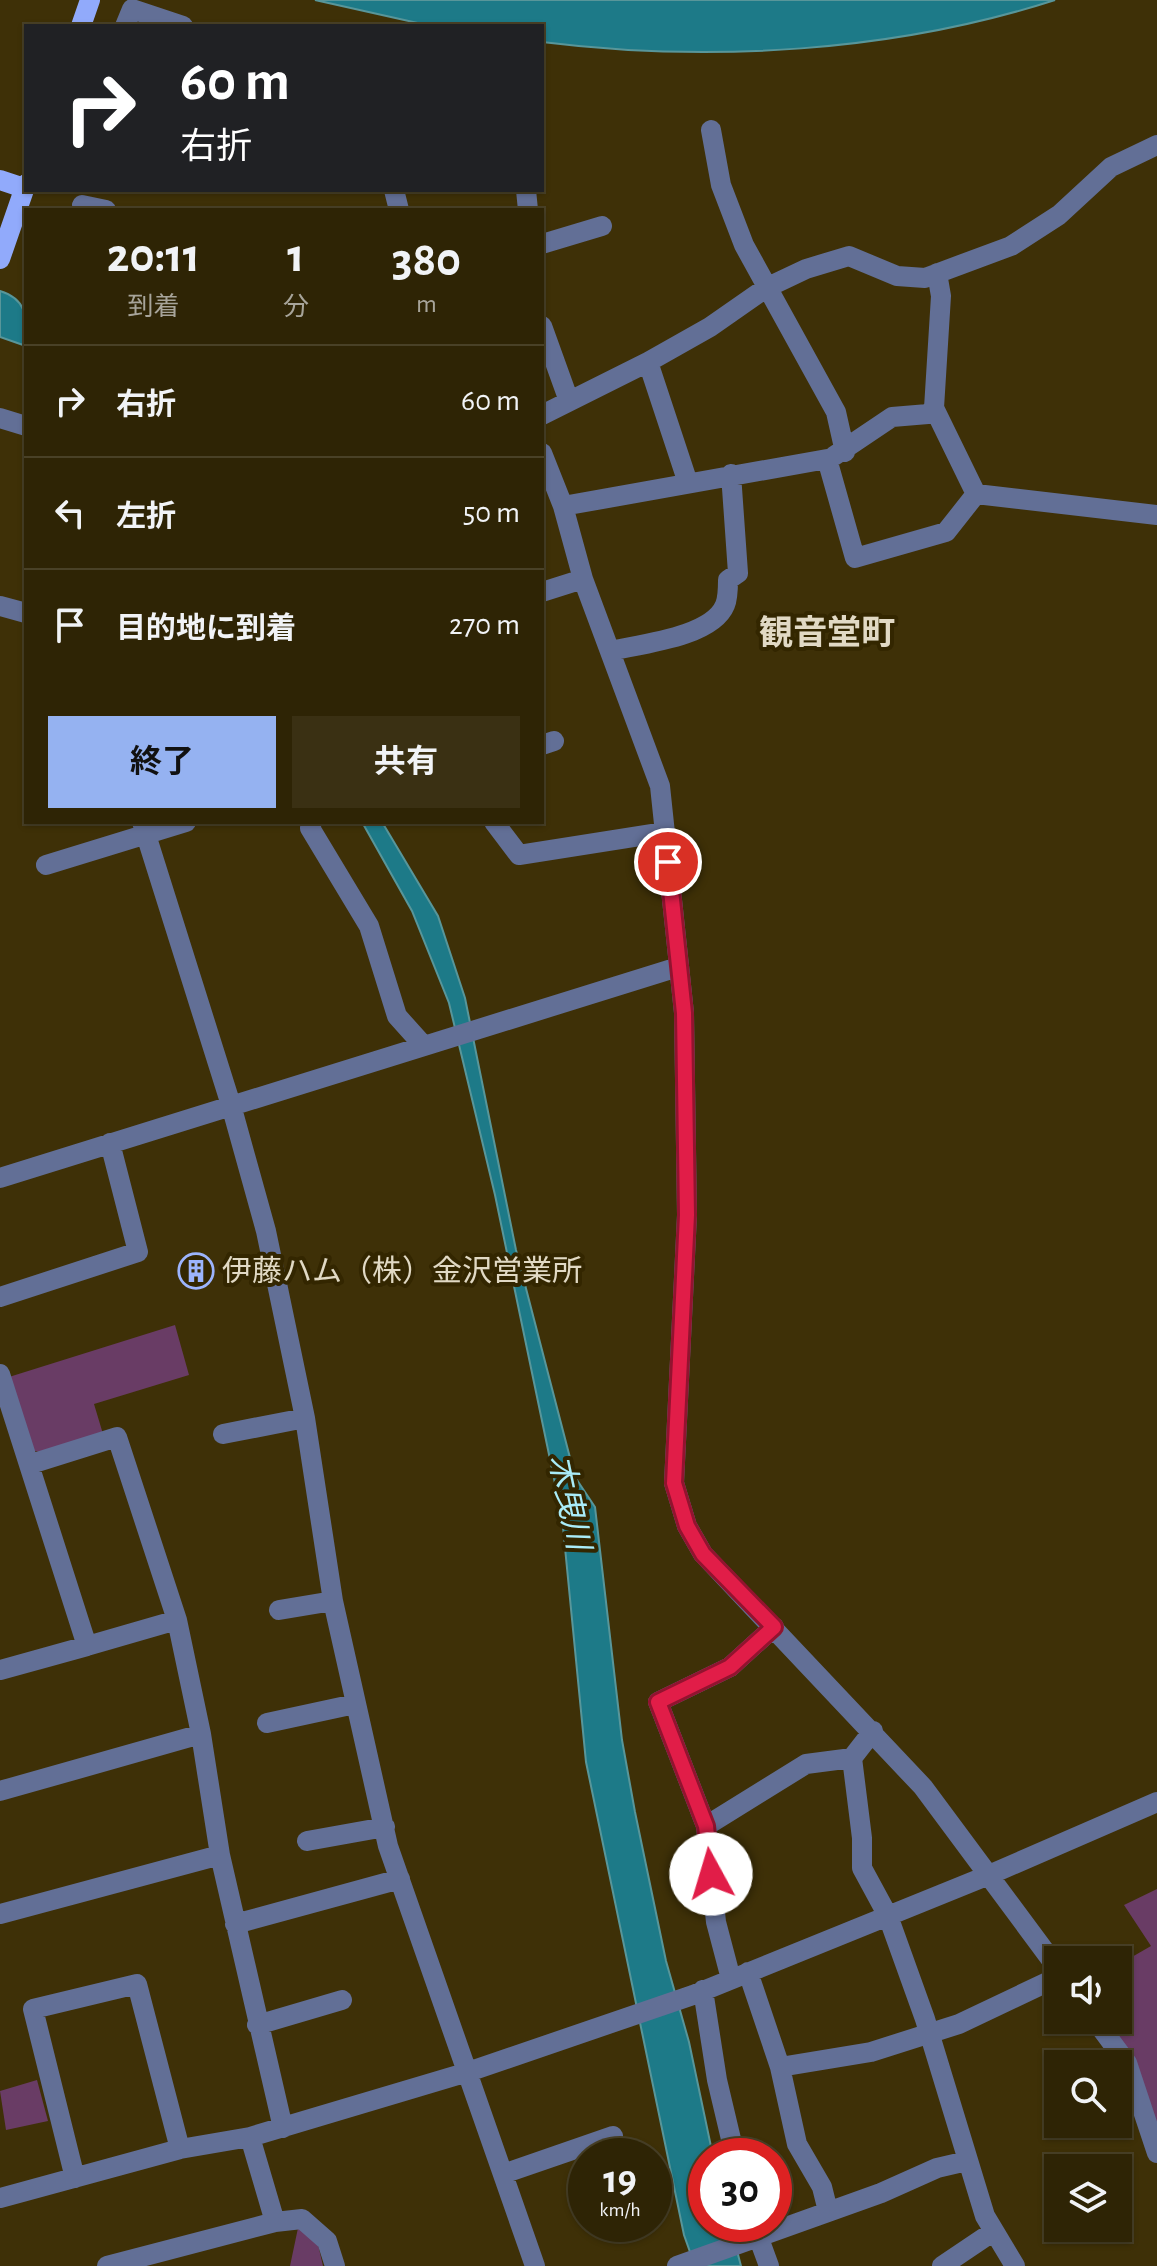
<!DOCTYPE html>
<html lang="ja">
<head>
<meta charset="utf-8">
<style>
  body { margin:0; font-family:"Alegreya Sans","Noto Sans JP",sans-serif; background:#3a3013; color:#f1f3f6; height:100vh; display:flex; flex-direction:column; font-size:30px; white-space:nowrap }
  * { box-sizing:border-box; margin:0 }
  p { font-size:26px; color:#a7a49a }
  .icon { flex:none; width:44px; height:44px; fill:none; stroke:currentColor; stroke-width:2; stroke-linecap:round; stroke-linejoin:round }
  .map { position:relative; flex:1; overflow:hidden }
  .sheet { position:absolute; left:24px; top:208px; width:520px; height:616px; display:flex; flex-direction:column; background:#2e2405; border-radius:0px; box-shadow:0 2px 6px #0004,0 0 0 2px #494127 }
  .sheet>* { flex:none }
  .guide { position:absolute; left:24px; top:24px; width:520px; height:168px; border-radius:0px; box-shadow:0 2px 6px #0004,0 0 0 2px #494127; background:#202124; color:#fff; overflow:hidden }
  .fabs { position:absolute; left:1044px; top:1946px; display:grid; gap:16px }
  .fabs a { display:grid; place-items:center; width:88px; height:88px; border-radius:0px; background:#2e2405; box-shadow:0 2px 6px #0004,0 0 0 2px #494127; font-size:40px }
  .speed { position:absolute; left:568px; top:2138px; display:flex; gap:16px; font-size:40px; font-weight:700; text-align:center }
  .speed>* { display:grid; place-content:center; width:104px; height:104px; border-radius:50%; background:#2e2405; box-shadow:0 2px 6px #0004,0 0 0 2px #494127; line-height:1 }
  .speed small { font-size:20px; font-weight:400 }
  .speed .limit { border:12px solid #d22; background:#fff; color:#111 }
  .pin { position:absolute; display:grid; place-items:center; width:68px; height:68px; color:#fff; margin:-34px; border:4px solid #fff; border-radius:50%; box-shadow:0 2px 8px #0007 }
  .me { position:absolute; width:88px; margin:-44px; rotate:354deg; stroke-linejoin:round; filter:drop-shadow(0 0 6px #0008) }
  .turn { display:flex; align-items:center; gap:28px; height:168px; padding:0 24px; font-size:36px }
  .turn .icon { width:104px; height:104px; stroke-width:2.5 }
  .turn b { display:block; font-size:56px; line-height:68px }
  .eta { display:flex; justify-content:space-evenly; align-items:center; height:136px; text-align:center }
  .eta b { font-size:48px; font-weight:700; line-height:56px }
  .cta { display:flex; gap:16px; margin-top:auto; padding:16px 24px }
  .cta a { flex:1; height:92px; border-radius:0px; background:#95b2f1; color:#111; font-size:32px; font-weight:700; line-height:92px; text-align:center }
  .cta a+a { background:#3a3013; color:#f1f3f6 }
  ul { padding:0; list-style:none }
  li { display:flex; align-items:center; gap:24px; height:112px; padding:0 24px; border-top:2px solid #494127 }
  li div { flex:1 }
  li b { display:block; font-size:30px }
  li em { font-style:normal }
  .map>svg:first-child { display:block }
  .green { fill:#693c65 }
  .water { fill:#1d7a88; stroke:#58969a; stroke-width:2 }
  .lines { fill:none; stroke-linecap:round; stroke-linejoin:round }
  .minor { stroke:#626f96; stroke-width:20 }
  .major { stroke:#91aafb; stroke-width:20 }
  .route-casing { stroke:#92132f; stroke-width:20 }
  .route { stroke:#e11d48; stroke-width:14 }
  .labels { text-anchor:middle; stroke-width:8; stroke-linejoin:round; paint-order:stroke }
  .poi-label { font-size:30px; fill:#e1d9c4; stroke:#332600; text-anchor:start }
  .water-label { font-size:32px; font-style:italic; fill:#a9ecf8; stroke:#332600 }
  .quarter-label { font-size:34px; font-weight:bold; fill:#e1d9c4; stroke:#332600 }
</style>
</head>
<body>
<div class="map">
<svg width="1157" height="2266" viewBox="0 0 1157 2266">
  <rect width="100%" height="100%" fill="#3e3007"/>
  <path class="green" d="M175 1325 189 1375 94 1404 103 1434 39 1452 31 1450 9 1377Z
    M1157 1889V2127L1105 2020H1118V1965L1151 1946 1124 1905Z
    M37 2080 48 2121 6 2130 0 2091Z
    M298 2228 317 2240 323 2266H290Z"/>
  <path class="water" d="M315 0H1055C894 52 710 63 542 42V26H431Z
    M0 291C29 300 26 319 26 346L0 337Z
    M362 822H382L438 916 465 998 516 1250 575 1477 595 1507 622 1740 635 1812 666 1961 689 2042 713 2156H706V2224H730L741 2266H695L684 2235 586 1762 562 1517 495 1195 449 1003 412 911Z"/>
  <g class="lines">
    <path class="minor" d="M125 26 132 9 183 26
      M711 130 721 185 744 245 836 412 845 452
      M394 190 399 210
      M526 190 528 210
      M82 205 106 210
      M542 244 602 226
      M937 273 941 296 934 408 976 494
      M542 326 569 401
      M648 362 688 483
      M542 415 648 362 710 327 766 288 806 269 849 256 897 276 925 278 1011 246 1059 215 1111 167 1157 145
      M0 418 26 426
      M542 453 563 506 583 579 660 786 684 1013 687 1215 674 1483 687 1526 703 1554 923 1787 1058 1969
      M834 456 892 417 928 414 934 408
      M976 494 1157 515
      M563 506 827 459 855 558 946 532 976 494
      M542 592 583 579
      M0 606 26 613
      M610 651C641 644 712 637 725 605 728 598 728 588 728 580L738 573 731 474
      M542 745 554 741
      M142 822 231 1105 266 1231 305 1418 333 1601 388 1846 535 2266
      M312 822 310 828 369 926 397 1016 423 1045
      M494 822 519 855 665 832
      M46 865 186 822
      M0 1178 678 967
      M0 1297 138 1252 110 1143
      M0 1374 87 1646 0 1670
      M223 1434 305 1418
      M31 1464 117 1437 177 1620 201 1734 220 1855 283 2128
      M279 1610 333 1601
      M87 1646 177 1620
      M267 1723 355 1704
      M873 1731 852 1758 862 1838V1868L888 1916 925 2019 985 2216 1015 2266
      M0 1791 201 1734
      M706 1826 658 1702 730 1667 774 1627
      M307 1841 385 1827
      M0 1914 220 1855
      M235 1924 400 1879
      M748 1972 780 2067 797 2144 822 2187 828 2211
      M731 1979 716 1922 706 1826 806 1764 852 1758
      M703 1990 717 2080 735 2156
      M1095 2020 1127 2063 1157 2153
      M257 2025 342 2000
      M780 2067 871 2052 959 2024 1058 1977
      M250 2137 275 2222 302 2219 327 2241 335 2266
      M503 2174 613 2136
      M75 2178 33 2009 137 1984 180 2149
      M0 2198 180 2149 250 2137 468 2072 693 1995 989 1875 1157 1802
      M754 2225 769 2266
      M107 2266 275 2222
      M677 2266 881 2193 937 2168 967 2161
      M942 2266 994 2231"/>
    <path class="major" d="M81 26 90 0
      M0 180 24 188
      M0 259 26 184"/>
  </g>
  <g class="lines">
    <defs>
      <path id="route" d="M668 862 684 1013 687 1215 674 1483 687 1526 703 1554 774 1627 730 1667 658 1702 706 1826 711 1874"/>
    </defs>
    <use href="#route" class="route-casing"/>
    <use href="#route" class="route"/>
  </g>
  <defs>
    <symbol id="building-ring" viewBox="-11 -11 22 22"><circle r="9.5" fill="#332600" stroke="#9cb4fd" stroke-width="1.5"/><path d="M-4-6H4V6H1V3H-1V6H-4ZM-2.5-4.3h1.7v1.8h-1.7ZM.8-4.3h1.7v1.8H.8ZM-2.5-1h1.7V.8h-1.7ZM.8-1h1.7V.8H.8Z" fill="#9cb4fd"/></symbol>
  </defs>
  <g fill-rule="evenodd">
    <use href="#building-ring" x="176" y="1251" width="40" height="40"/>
  </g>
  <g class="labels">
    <g class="poi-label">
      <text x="222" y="1281">伊藤ハム（株）金沢営業所</text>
    </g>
    <g class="water-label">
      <text transform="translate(570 1502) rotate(78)" y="11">木曳川</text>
    </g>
    <g class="quarter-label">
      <text x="827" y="644">観音堂町</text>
    </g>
  </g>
</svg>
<div class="fabs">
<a><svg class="icon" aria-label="sound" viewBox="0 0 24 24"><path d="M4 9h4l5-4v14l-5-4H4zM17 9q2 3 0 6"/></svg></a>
<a><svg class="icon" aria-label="search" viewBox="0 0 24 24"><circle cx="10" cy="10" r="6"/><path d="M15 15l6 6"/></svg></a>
<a><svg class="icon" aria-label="layers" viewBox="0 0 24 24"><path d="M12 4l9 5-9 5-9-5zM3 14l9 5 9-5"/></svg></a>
</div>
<div class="speed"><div>19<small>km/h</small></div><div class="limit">30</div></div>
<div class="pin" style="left:668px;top:862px;background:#d93025"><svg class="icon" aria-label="arrive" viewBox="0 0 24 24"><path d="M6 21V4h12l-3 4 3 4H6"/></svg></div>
<svg class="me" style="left:711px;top:1874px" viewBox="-20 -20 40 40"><circle r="19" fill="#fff"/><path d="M0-13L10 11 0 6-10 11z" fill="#e11d48"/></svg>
<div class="guide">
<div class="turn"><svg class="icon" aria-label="right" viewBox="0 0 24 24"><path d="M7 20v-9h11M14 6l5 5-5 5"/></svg><div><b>60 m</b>右折</div></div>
</div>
<section class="sheet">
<div class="eta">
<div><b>20:11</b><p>到着</p></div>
<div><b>1</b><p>分</p></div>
<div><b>380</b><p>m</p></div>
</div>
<ul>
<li><svg class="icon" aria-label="right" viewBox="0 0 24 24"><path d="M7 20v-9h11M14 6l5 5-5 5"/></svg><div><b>右折</b></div><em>60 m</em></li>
<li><svg class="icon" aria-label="left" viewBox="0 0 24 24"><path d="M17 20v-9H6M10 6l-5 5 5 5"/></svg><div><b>左折</b></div><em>50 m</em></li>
<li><svg class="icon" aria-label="arrive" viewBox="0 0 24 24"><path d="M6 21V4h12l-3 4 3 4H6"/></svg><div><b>目的地に到着</b></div><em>270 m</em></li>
</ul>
<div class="cta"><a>終了</a><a>共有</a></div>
</section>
</div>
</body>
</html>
